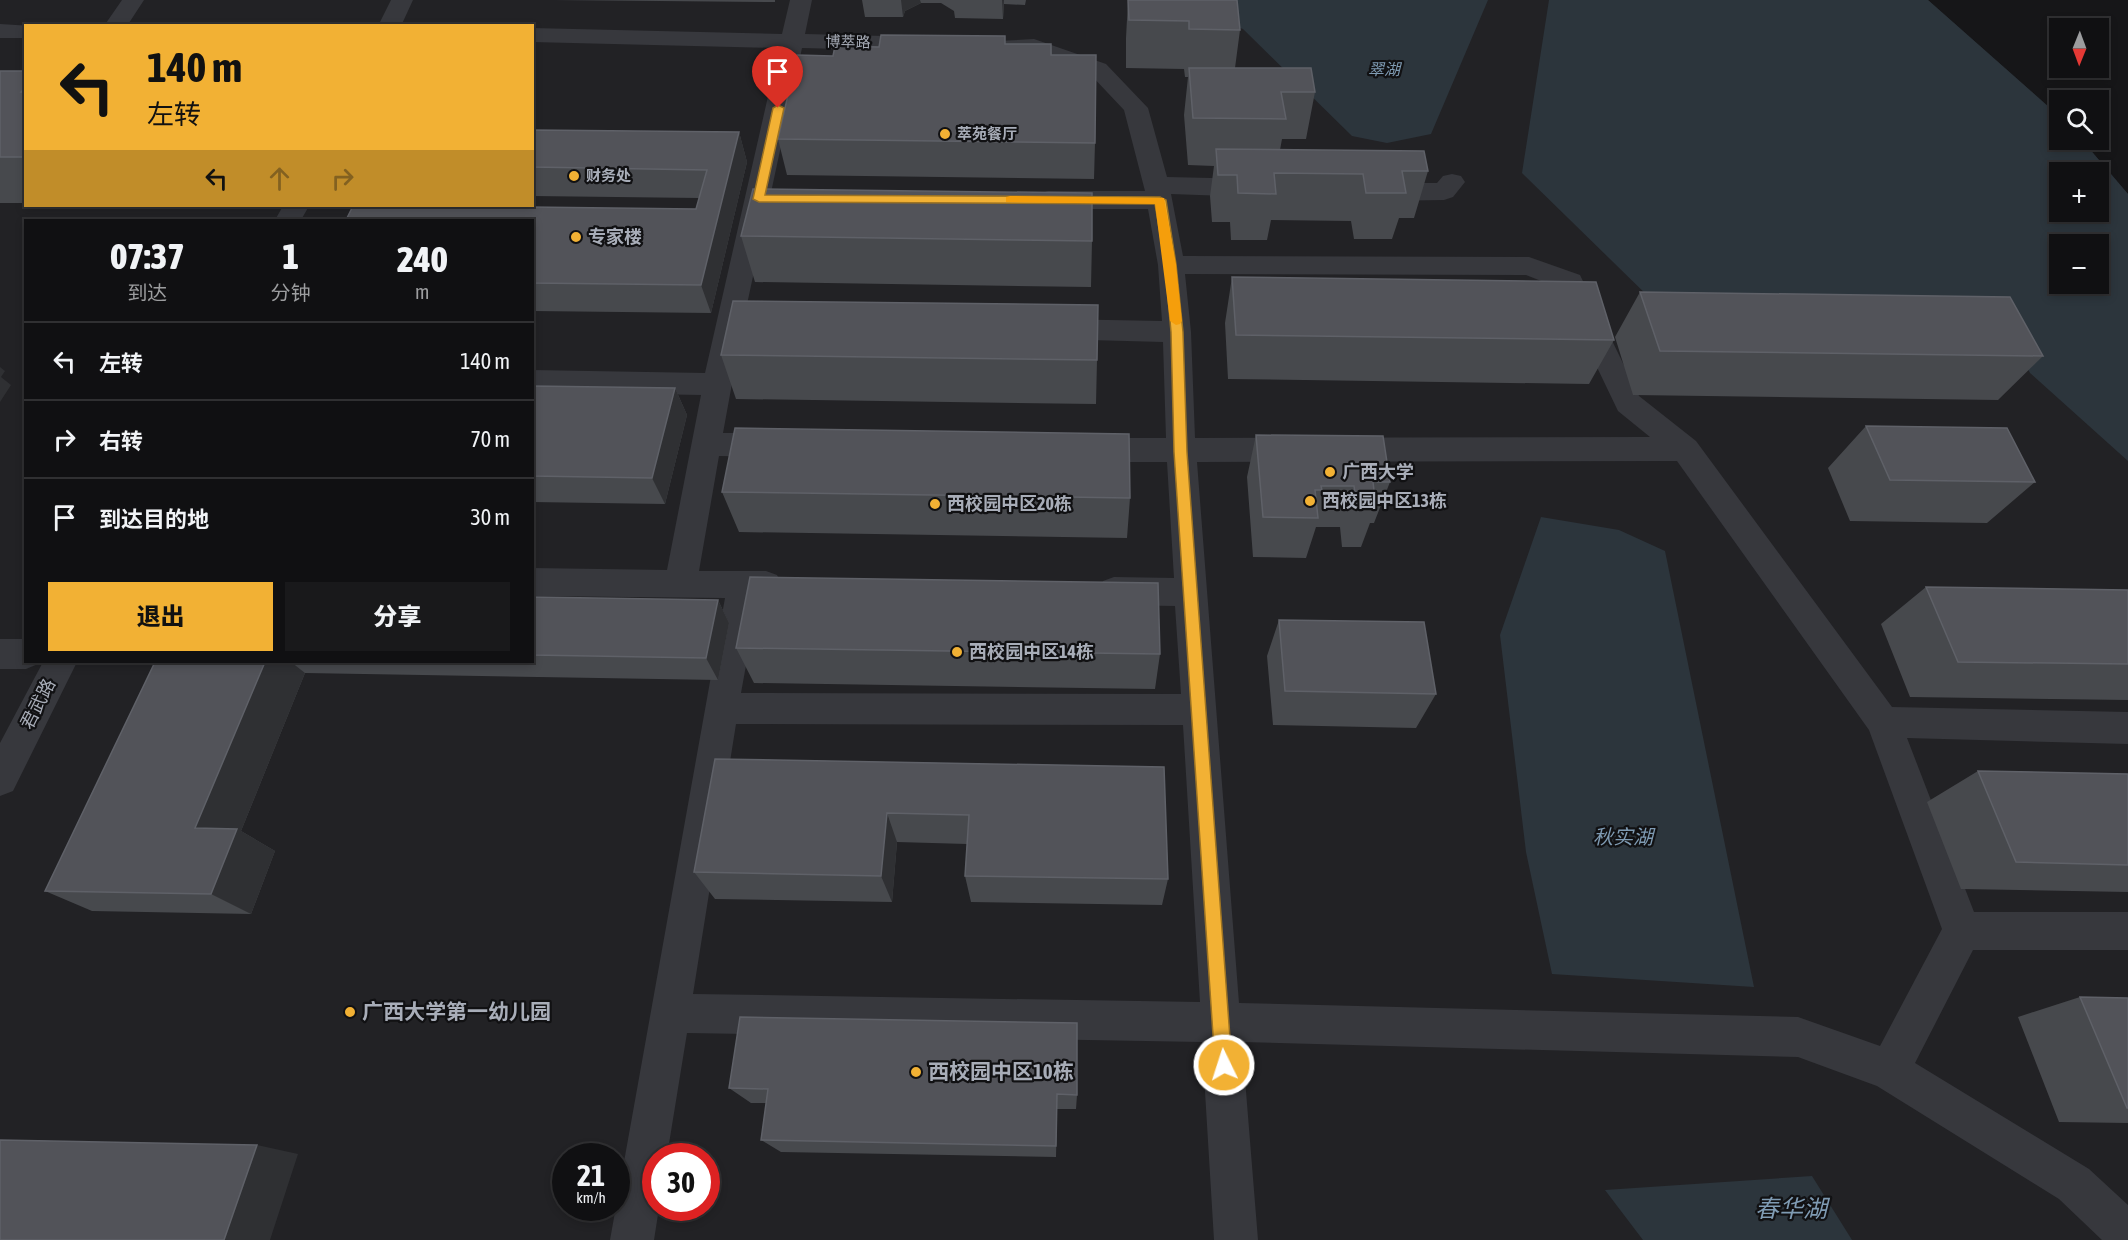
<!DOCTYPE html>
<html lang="zh">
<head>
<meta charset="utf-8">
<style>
  body { margin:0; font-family:"Asap Condensed","Noto Sans SC",sans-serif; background:#19191b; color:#f1f3f6; height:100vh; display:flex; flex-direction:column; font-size:22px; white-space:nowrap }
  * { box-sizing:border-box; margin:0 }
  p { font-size:20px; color:#9c9d9f }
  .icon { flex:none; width:33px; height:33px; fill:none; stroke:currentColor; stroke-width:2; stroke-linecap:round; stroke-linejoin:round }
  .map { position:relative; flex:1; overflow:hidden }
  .details { position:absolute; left:24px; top:219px; width:510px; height:444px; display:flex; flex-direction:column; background:#101012; border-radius:0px; box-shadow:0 3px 9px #0003,0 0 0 2px #303032 }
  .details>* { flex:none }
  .guide { position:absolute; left:24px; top:24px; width:510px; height:183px; border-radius:0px; box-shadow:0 3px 9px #0003,0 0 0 2px #303032; background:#f2b134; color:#111; overflow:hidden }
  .needle { width:39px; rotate:181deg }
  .buttons { position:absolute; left:2049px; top:18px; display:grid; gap:12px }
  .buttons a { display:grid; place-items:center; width:60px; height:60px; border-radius:0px; background:#101012; box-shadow:0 3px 9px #0003,0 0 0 2px #303032; font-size:30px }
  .speed { position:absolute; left:552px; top:1143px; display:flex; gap:12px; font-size:30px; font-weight:700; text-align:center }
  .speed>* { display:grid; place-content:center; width:78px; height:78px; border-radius:50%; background:#101012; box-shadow:0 3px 9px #0003,0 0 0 2px #303032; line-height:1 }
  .speed small { font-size:15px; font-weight:400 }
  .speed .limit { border:9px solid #d22; background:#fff; color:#111 }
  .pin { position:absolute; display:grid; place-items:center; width:51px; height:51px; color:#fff; margin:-62px -26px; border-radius:50% 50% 50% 0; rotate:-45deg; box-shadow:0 0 6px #0007 }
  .pin .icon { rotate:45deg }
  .me { position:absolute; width:66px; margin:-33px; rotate:356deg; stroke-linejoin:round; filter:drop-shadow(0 0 4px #0008) }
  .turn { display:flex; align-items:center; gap:21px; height:126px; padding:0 24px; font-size:27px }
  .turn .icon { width:78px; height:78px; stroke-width:2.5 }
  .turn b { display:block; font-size:42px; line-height:51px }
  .lanes { display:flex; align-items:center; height:57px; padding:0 24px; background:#0003; justify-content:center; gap:30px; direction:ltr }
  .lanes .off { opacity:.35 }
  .eta { display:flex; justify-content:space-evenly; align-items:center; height:102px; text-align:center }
  .eta b { font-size:36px; font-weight:800; line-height:42px }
  .button { display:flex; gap:12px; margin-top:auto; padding:12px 24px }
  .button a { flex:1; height:69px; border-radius:0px; background:#f2b134; color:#111; font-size:24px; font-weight:800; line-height:69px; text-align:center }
  .button a+a { background:#19191b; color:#f1f3f6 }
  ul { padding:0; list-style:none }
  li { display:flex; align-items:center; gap:18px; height:78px; padding:0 24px; border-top:2px solid #303032 }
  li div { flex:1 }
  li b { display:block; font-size:22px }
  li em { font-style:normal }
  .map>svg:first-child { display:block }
  .built { fill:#222225; fill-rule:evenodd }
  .water { fill:#2c353c; fill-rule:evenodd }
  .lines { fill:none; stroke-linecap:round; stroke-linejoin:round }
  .minor { fill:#37383d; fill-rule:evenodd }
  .wall { fill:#47494d }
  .shaded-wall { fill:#2f3033 }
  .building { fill:#525359; stroke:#5f6168; stroke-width:1.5 }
  .route { fill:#f2b134; stroke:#9d7322; stroke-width:1.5 }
  .slow { fill:#f59e0b }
  .poi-dot { fill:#f2b134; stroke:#111113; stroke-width:2 }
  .labels { text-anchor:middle; stroke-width:4.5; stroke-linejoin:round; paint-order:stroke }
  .far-street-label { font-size:15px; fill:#a8adb8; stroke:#111113 }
  .far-poi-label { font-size:15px; font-weight:bold; fill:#a8adb8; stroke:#111113; text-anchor:start }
  .far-water-label { font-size:16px; font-style:italic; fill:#7f9bb3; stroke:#111113 }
  .poi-label { font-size:18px; font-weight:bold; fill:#a8adb8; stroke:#111113; text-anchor:start }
  .street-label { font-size:18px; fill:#a8adb8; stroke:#111113 }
  .water-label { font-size:20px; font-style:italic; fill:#7f9bb3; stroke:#111113 }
  .near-poi-label { font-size:21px; font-weight:bold; fill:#a8adb8; stroke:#111113; text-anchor:start }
  .near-water-label { font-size:24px; font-style:italic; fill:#7f9bb3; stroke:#111113 }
</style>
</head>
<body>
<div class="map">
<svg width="2128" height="1240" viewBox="0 0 2128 1240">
  <rect width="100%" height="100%" fill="#161618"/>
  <path class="built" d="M0 0H1928L2059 116 2060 140H2082L2128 194V1240H0ZM26 26H532V206H26ZM2060 172H2098V212H2060ZM26 220H532V662H26ZM2060 244H2098V284H2060ZM566 1156H616V1208H566ZM656 1156H706V1208H656Z"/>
  <path class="water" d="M1146 0H1488L1431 134 1387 143 1352 136 1243 29 1167 3Z
    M1549 0H1928L2059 116 2060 140H2082L2128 194V461L2030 373 2007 331 1655 303 1522 173ZM2060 172H2098V212H2060ZM2060 244H2098V284H2060Z
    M1541 517 1619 530 1665 551 1754 987 1552 974 1526 852 1500 635Z
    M1812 1176 1852 1240H1643L1605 1190Z"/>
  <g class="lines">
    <path class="minor" d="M122 0H144L127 26H104Z
      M391 0H413L401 26H378Z
      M790 0H812L805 34 925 37 933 39 937 44 933 49 925 51 802 48 743 323 723 433H777L788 437 792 445 788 453 777 457 719 456 699 571H766L777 575 782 585 777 595 758 599 741 693 1181 694 1175 606 1114 605 1103 601 1098 591 1103 581 1114 577 1174 578 1167 462H1084L1073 458 1069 450 1073 442 1084 438H1166L1163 342 1053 339 1043 336 1039 329 1043 322 1053 319 1162 321 1158 265 1148 209H1048L1039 206 1035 200 1039 194 1048 191H1145L1124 110 1090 74 1031 53 998 51 994 46 998 41 1034 39 1106 64 1148 108 1167 177 1255 179 1264 182 1268 188 1264 194 1255 197 1171 194 1183 256 1529 257 1580 275 1639 396 1696 441 1892 707 2128 712V744L1907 738 1974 912H2128V950H1973L1915 1063 2089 1169 2128 1205V1240H2102L2059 1199 1877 1086 1798 1057 1242 1042 1258 1240H1214L1202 1042 687 1033 667 1156H656V1208H659L654 1240H610L725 598 532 596V568L667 570 701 395 532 392V370L705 373 779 48 532 42V28L782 34ZM1185 274 1526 275 1559 288 1618 411 1650 437 1195 438 1191 332ZM1677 461 1869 730 1942 929 1880 1046 1798 1017 1239 1003 1197 462ZM736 724 1183 725 1200 1002 693 994Z
      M0 24 32 26H26V38H0Z
      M1452 174 1461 176 1465 182 1453 197 1444 200 1378 201 1369 198 1365 192 1369 186 1378 183H1437L1443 176Z
      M283 206H309L301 220H275Z
      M0 639H26V662H39L38 664 26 669H0Z
      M43 662H77L13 791 0 796V743Z"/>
  </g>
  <path class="wall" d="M553 0H775V2Z
    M862 0H1026L1025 5 1004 4 1003 19 955 18 954 11 941 3H921L905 11 903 17H865Z
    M1128 0H1237L1240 30 1235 68 1315 92 1306 139H1282L1280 150 1428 171 1414 218H1399L1392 239H1354L1351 221 1271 220 1267 240H1231L1230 222H1212L1210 196 1214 166 1188 165 1184 115 1188 77H1185L1184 69 1126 68V38Z
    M1005 44H1051L1052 55 1095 143 1094 179 787 175 778 139 833 56 879 47Z
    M0 71H26V203H0Z
    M532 130 739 132 747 162 711 313 532 311V220L696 209 699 198 532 196Z
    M741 236 1092 241 1091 287 755 282Z
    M1232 277 1614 340 1589 384 1228 379 1225 323Z
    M1640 292 2043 356 1998 400 1633 395 1615 337Z
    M721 355 1097 360 1096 404 736 399Z
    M532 386 675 388 687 415 665 504 532 502Z
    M1866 426 2035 482 1987 523 1850 521 1828 468Z
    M1256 435 1390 482 1374 523H1370L1361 547H1342L1340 527H1316L1306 558 1253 557 1247 477Z
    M722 492 1130 498 1127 538 739 532Z
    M1926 587 2128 590V700L1910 697 1881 624Z
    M532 597 718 600 729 623 718 680 305 673 241 831 275 851 251 914 92 911 45 891 155 662H532Z
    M1279 620 1436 694 1416 728 1273 725 1267 656Z
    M736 648 1160 654 1155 689 754 683Z
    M715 759 1164 767 1168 879 1162 905 971 902 965 876 967 844 897 842 892 902 715 899 694 872Z
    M1978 771 2128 774V892L1961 889 1927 802Z
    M2080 997 2128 998V1123L2059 1122 2018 1017Z
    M729 1088 1077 1095 1076 1109H1057L1056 1157 781 1152 761 1140 766 1103H751Z"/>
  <path class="shaded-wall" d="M901 0H920L921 3 905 11 903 17Z
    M1002 0H1004L1003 19Z
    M739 132 747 162 711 313 701 285Z
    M0 367 5 371 1 377 11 385 0 402Z
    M675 388 687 415 665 504 652 478Z
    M718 600 729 623 718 680 706 658Z
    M265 662H291L305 673 241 831 275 851 251 914 211 894 195 828Z
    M887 813 897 842 892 902 881 876Z
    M257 1145 298 1154 270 1240H224Z"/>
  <path class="building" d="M1128 0H1237L1240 30 1189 29V21L1129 20Z
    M881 35 1005 36V44H1051V55H1096L1095 143 778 139 797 55 833 56 835 46 879 47Z
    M1189 68H1311L1315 92H1281L1286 119 1193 118Z
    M0 71H26V87L21 92 26 93V157H0Z
    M532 130 739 132 701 285 532 283V220H346L353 206H435L696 209 707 170 532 167Z
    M1216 149 1424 151 1428 171H1402L1406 193H1366L1363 174 1274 173 1276 194 1238 193 1237 175H1218Z
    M753 189 1092 193V241L741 236Z
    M1232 277 1596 282 1614 340 1236 335Z
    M1640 292 2010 297 2043 356 1660 351Z
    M733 301 1098 305 1097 360 721 355Z
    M532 386 675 388 652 478 532 476Z
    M1866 426 2007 428 2035 482 1890 480Z
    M735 428 1129 434 1130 498 722 492Z
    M1256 435 1383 436 1390 482H1373L1376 507H1357L1354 486H1321L1322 490H1315L1318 518 1263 517Z
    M750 577 1158 583 1160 654 736 648Z
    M1926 587 2128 590V664L1958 662Z
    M532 597 718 600 706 658 532 655Z
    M1279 620 1424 622 1436 694 1285 691Z
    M155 662H265L195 828 237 829 211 894 45 891Z
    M715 759 1164 767 1168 879 965 876 969 815 887 813 881 876 694 872Z
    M1978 771 2128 774V865L2016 862Z
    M2080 997 2128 998V1108H2127Z
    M740 1017 1077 1023V1095L1057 1094 1056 1146 761 1140 768 1089 729 1088Z
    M0 1140 257 1145 224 1240H0Z"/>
  <path class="route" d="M778 105 784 108 765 195 1160 197 1166 200 1176 264 1183 332 1187 452 1232 1065 1230 1071 1224 1074 1218 1071 1215 1065 1174 452 1171 332 1165 264 1155 204 759 202 753 199 773 108Z"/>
  <path class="slow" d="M1010 196 1164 198 1176 264 1182 321 1180 324 1176 325 1170 321 1155 204 1006 202V197Z"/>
  <g class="poi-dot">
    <circle cx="945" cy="134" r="6"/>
    <circle cx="574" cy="176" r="6"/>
    <circle cx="576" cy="237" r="6"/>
    <circle cx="1330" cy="472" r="6"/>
    <circle cx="1310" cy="501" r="6"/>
    <circle cx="935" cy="504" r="6"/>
    <circle cx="957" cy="652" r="6"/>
    <circle cx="350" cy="1012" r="6"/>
    <circle cx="916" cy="1072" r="6"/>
  </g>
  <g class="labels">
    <g class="far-street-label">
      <text transform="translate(848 42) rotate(1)" y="5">博萃路</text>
    </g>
    <g class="far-poi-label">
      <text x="957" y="139">萃苑餐厅</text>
      <text x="586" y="181">财务处</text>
    </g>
    <g class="far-water-label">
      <text x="1384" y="75">翠湖</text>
    </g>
    <g class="poi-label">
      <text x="588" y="243">专家楼</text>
      <text x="1342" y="478">广西大学</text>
      <text x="1322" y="507">西校园中区13栋</text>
      <text x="947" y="510">西校园中区20栋</text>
      <text x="969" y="658">西校园中区14栋</text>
    </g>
    <g class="street-label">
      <text transform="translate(38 704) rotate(-63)" y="6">君武路</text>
    </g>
    <g class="water-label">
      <text x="1623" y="844">秋实湖</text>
    </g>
    <g class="near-poi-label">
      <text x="362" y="1019">广西大学第一幼儿园</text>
      <text x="928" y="1079">西校园中区10栋</text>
    </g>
    <g class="near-water-label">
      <text x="1791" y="1217">春华湖</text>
    </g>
  </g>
</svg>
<div class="buttons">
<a><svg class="needle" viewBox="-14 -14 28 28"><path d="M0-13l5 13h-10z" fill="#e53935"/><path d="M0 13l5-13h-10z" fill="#9c9d9f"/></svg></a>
<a><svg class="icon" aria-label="search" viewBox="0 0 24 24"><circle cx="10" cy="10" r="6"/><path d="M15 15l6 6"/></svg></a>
<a>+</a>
<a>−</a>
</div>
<div class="speed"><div>21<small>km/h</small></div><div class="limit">30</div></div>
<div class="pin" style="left:778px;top:108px;background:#d93025"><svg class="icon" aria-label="arrive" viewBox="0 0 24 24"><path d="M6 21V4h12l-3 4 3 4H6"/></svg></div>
<svg class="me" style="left:1224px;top:1065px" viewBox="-20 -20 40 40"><circle r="17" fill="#f2b134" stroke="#fff" stroke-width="3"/><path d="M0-11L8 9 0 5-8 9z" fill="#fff"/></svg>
<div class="guide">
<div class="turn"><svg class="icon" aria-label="left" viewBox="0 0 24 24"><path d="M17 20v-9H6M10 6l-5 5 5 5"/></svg><div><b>140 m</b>左转</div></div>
<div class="lanes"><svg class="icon" aria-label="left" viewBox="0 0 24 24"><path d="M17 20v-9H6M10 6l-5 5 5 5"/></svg><svg class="icon off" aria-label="ahead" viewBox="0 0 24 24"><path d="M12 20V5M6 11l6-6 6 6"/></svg><svg class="icon off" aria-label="right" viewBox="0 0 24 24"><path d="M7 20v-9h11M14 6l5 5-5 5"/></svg></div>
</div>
<section class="details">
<div class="eta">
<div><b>07:37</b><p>到达</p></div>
<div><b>1</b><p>分钟</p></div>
<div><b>240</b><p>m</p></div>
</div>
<ul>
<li><svg class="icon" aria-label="left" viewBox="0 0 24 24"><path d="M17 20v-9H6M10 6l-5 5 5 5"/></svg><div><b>左转</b></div><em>140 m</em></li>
<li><svg class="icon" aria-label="right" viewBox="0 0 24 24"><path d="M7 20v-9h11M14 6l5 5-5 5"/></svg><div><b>右转</b></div><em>70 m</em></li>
<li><svg class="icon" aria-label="arrive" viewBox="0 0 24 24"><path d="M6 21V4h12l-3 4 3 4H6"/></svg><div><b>到达目的地</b></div><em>30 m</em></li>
</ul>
<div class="button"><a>退出</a><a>分享</a></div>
</section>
</div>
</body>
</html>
